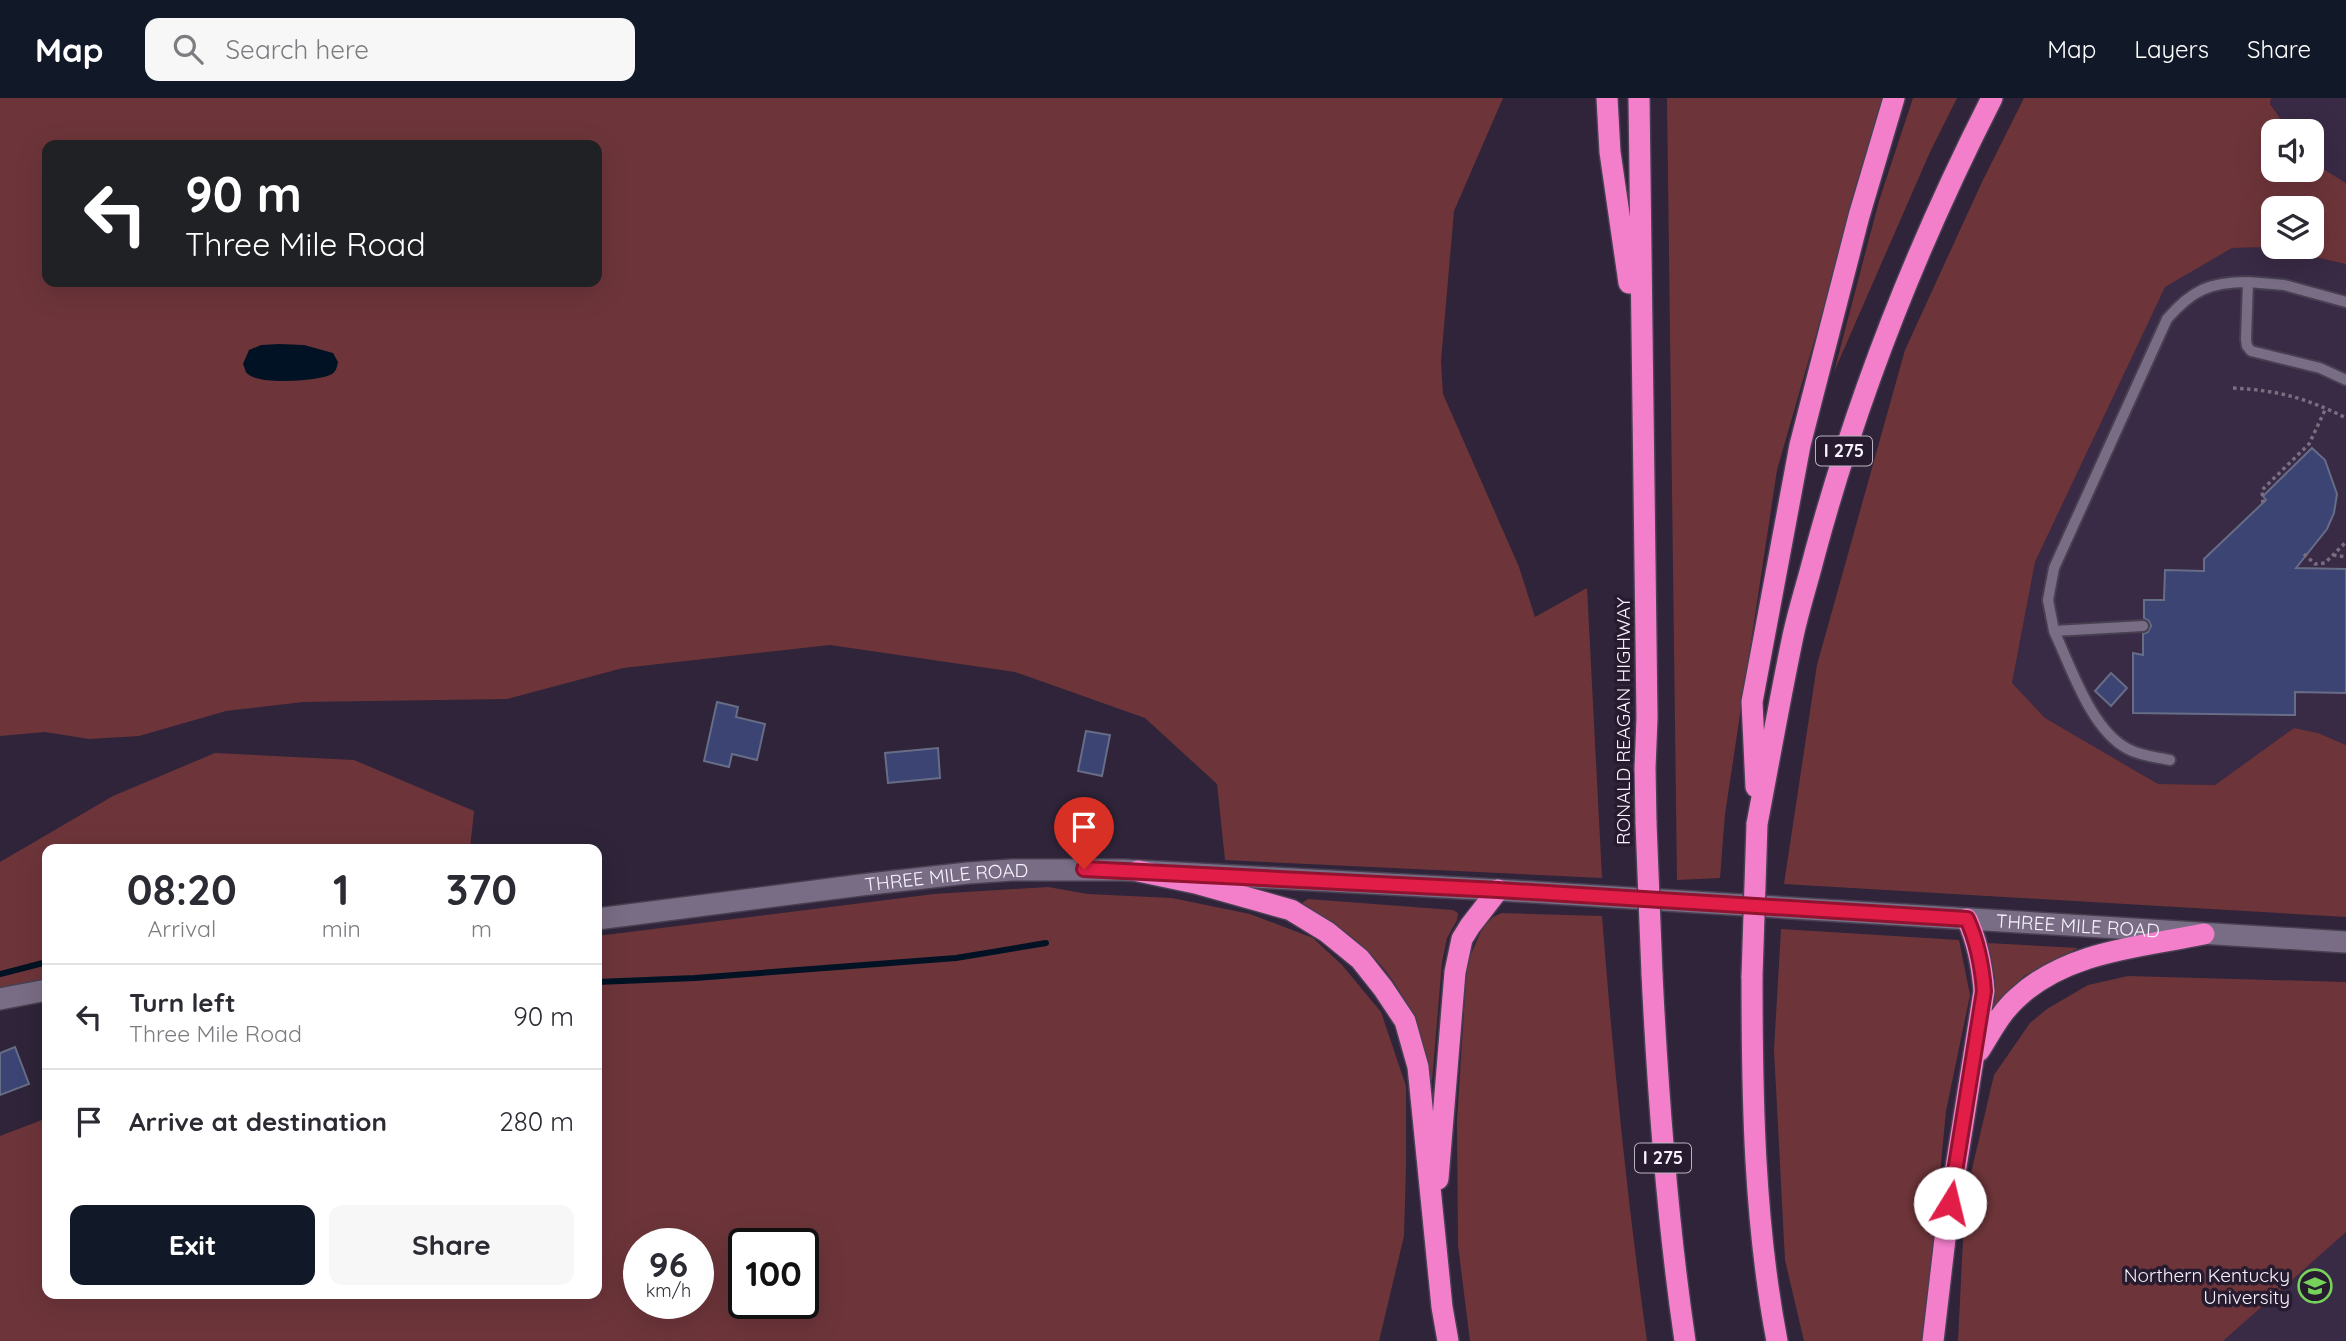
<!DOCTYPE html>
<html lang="en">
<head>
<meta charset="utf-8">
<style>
  body { margin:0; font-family:Quicksand,sans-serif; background:#f7f7f7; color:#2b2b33; height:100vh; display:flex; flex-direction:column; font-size:26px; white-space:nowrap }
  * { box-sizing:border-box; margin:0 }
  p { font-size:23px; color:#7c7c81 }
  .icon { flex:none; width:38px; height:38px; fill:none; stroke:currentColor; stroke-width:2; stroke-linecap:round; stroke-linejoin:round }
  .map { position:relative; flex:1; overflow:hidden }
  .sheet { position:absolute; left:42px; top:746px; width:560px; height:455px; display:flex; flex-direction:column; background:#fff; border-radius:14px; box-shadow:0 7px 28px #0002 }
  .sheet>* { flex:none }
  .top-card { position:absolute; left:42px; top:42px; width:560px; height:147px; border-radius:14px; box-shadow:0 7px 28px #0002; background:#202124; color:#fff; overflow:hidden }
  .controls { position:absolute; left:2261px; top:21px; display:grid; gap:14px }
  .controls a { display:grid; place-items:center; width:63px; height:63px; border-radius:14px; background:#fff; box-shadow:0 7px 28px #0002; font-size:35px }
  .speed { position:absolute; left:623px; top:1130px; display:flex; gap:14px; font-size:35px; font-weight:700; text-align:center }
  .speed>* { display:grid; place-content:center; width:91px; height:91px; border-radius:50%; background:#fff; box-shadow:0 7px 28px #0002; line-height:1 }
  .speed small { font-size:18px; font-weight:400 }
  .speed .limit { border:4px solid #111; border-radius:10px; background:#fff; color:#111 }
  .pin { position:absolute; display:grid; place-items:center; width:60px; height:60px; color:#fff; margin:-72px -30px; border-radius:50% 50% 50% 0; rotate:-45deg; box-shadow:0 0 7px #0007 }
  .pin .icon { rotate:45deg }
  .me { position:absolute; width:77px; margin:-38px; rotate:9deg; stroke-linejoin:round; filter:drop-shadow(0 0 5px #0008) }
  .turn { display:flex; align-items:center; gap:24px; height:147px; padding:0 28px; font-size:32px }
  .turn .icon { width:91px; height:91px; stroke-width:2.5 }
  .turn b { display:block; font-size:49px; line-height:60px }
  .eta { display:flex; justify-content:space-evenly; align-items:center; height:119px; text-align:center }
  .eta b { font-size:42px; font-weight:800; line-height:49px }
  .cta { display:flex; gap:14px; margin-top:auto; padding:14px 28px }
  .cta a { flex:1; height:80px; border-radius:14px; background:#111827; color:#fff; font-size:28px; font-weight:800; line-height:80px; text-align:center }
  .cta a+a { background:#f7f7f7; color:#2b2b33 }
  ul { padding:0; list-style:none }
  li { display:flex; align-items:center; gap:21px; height:105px; padding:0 28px; border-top:2px solid #e1e1e2 }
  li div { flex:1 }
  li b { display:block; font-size:26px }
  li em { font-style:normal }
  header { display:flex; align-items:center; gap:42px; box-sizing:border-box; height:98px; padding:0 35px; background:#111827; color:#fff }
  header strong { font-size:33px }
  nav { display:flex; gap:38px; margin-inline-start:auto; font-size:24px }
  .search { width:490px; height:63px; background:#f7f7f7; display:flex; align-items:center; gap:18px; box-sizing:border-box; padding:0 24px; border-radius:14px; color:#7c7c81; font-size:26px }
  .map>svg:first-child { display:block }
  .built { fill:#392a45 }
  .green { fill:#6d353a; fill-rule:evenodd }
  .water { fill:#001223 }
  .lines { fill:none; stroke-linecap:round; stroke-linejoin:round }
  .stream { stroke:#001223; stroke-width:6 }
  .building { fill:#3b4473; stroke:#676d86; stroke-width:2 }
  .service-casing { stroke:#483f51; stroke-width:14 }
  .tertiary-casing { stroke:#483f51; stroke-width:24 }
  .secondary-casing { stroke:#483f51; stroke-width:24 }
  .motorway-casing { stroke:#483f51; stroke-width:24 }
  .path { stroke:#786e80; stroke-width:3.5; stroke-dasharray:3.5 3.5; stroke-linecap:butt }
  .service { stroke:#796d85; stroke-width:10 }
  .tertiary { stroke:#796d85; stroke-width:21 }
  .secondary { stroke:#796d85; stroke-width:21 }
  .motorway { stroke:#f37fcb; stroke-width:21 }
  .motorway-bridge-casing { stroke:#483f51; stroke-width:24; stroke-linecap:butt }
  .motorway-bridge { stroke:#f37fcb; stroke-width:21 }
  .route-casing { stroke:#92132f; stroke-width:18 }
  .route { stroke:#e11d48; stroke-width:12 }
  .labels { text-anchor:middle; stroke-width:7; stroke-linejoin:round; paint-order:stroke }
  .shield { fill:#261b2f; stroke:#b9b2c0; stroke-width:2 }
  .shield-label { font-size:18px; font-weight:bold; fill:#f8f2fe }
  .street-label { font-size:19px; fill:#f8f2fe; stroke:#261b2f }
  .poi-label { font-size:19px; fill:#f8f2fe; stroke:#261b2f; text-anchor:end }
</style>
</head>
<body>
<header>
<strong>Map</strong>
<div class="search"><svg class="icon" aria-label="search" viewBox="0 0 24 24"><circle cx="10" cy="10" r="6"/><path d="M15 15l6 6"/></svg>Search here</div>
<nav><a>Map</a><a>Layers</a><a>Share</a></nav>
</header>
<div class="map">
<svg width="2346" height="1243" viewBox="0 0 2346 1243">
  <rect width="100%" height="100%" fill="#2f2439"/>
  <path class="built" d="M2271 0H2346V85L2312 64V33H2289L2270 6Z
    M2270 149 2346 166V647L2318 635 2294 630 2215 687 2158 686 2045 620 2012 585 2035 464 2165 188 2232 150Z
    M2346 1134V1243H2223Z"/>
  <path class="green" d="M0 0H1503L1454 113 1441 263 1443 296 1519 469 1535 519 1587 490 1602 780 1225 762 1217 686 1145 620 1015 574 830 547 623 570 507 601 303 604 226 613 139 638 89 641 45 634 0 638ZM47 47H597V184H47Z
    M1667 0H1884L1777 372 1725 716 1720 780 1677 782Z
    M1913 0H1957L1930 54 1834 274 1879 103Z
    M2024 0H2271L2270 6 2289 33H2273V72H2312V64L2346 85V166L2270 149 2232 150 2165 189 2035 464 2012 585 2045 620 2158 686 2215 687 2294 630 2318 635 2346 647V819L1784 786 1817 567 1905 252 1982 84ZM2312 110V149H2273V110Z
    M215 655 354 662 474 713 470 751H47V882L0 892V764L113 698Z
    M1048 789 1088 796 1172 800 1250 816 1313 840 1342 867 1381 914 1406 988V1067L1404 1138 1379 1243H0V1038L47 1020V1195H597V838L934 796ZM639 1146H698V1206H639ZM744 1146H803V1206H744Z
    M1308 801 1453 812 1458 815 1457 822 1447 840 1442 864 1432 983 1429 980C1428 960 1422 942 1415 923 1390 865 1355 837 1302 805Z
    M1502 815 1602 818C1613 960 1627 1101 1647 1243H1470L1458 1147 1457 1023 1467 865 1483 829 1493 819Z
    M1781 831 1959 842 1970 897 1946 1013 1924 1243H1804L1785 1162 1774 952Z
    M1987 845 2078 850 2024 878 1994 910 1995 880Z
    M2128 878 2346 884V1134L2223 1243H1958L1965 1101 1994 977 2030 925 2047 911 2088 887Z"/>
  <path class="water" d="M279 246 304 247 333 255 338 264C337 269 336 275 330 277 317 283 259 287 248 276 245 274 245 270 243 266L249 252 261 247Z"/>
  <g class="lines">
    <path class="stream" d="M0 876 47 864
      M597 884 695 880 956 860 1046 845"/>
  </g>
  <path class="building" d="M2312 350 2325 362 2337 396 2334 415 2327 431 2296 470 2346 471V595L2295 594V617L2133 615V555L2143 557V536L2148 534 2151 528 2149 523 2144 520V502H2164L2165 472 2204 473V461L2266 402 2263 398Z
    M2111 575 2127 590 2111 608 2095 593Z
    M717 604 738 609 736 619 765 626 757 662 732 656 729 669 704 663Z
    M1086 633 1110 637 1102 678 1078 673Z
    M938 650 940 680 888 685 885 655Z
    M15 949 29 986 0 997V955Z"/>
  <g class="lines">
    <defs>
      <path id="service" d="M2346 204 2284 187 2248 184 2246 241 2247 248 2251 253 2320 270 2346 282
        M2143 528 2054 533 2048 502 2054 470 2167 221C2192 192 2210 184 2248 184
        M2054 533C2071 569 2091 632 2128 651 2141 658 2156 659 2170 662"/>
      <g id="tertiary">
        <path id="s1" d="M597 821 861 787 968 775 1012 772H1123L1498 792"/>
        <path d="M0 901 47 892"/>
      </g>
      <g id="secondary">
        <path id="s2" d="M1498 792 2346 844"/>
      </g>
      <path id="motorway" d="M1607 0 1610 54 1629 185
        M1639 0 1647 620 1645 670 1646 725
        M1756 689 1752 604 1800 347 1859 118 1894 0
        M1757 726C1769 663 1780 600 1793 538 1799 510 1808 483 1815 455 1858 296 1917 147 1992 0
        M1138 773 1195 785 1291 812 1327 834 1360 861 1383 890 1405 923 1418 969 1442 1209 1448 1243
        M1652 876C1658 999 1667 1121 1685 1243
        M1752 878C1752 1000 1754 1123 1777 1243
        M1979 953C1991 934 2001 914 2017 900 2067 853 2140 849 2204 836
        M1438 1081 1455 874 1462 841 1470 828 1498 792
        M1933 1243 1946 1132 1984 893C1982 867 1978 845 1967 821"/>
    </defs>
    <use href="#service" class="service-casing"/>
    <use href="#tertiary" class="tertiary-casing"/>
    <use href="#secondary" class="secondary-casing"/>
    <use href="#motorway" class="motorway-casing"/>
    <path class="path" d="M2233 290C2276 292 2307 300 2346 320
      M2263 405 2262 392 2309 346 2326 310
      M2304 456 2315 466 2325 465 2346 444
      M2333 457 2346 459"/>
    <use href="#service" class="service"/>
    <use href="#tertiary" class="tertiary"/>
    <use href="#secondary" class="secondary"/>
    <use href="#motorway" class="motorway"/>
    <defs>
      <path id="motorway-bridge" d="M1646 725 1652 876
        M1752 878 1757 726"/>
    </defs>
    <use href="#motorway-bridge" class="motorway-bridge-casing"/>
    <use href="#motorway-bridge" class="motorway-bridge"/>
  </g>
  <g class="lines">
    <defs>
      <path id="route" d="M1084 771 1498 792 1967 821C1978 845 1982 867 1984 893L1950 1105"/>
    </defs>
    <use href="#route" class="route-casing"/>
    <use href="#route" class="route"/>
  </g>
  <defs>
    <symbol id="university-ring" viewBox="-11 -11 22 22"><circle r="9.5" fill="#261b2f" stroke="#77d259" stroke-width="1.5"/><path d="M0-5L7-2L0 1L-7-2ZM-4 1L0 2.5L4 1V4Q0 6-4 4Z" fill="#77d259"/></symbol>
  </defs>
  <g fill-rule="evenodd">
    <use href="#university-ring" x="2296" y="1169" width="38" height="38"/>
  </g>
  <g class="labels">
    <g class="shield">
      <rect x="1816" y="338.5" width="56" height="29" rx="5"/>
      <rect x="1635" y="1045.5" width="56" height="29" rx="5"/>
    </g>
    <g class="shield-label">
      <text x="1844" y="359">I 275</text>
      <text x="1663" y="1066">I 275</text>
    </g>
    <g class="street-label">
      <text transform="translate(1623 623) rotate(-90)" y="7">RONALD REAGAN HIGHWAY</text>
      <text dy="7" stroke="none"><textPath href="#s1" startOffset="352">THREE MILE ROAD</textPath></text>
      <text dy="7" stroke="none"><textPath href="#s2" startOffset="581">THREE MILE ROAD</textPath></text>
    </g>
    <g class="poi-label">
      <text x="2290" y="1184">Northern Kentucky<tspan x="2290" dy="22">University</tspan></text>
    </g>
  </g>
</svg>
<div class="controls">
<a><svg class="icon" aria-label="sound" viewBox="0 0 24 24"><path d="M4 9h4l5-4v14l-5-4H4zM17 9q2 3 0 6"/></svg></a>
<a><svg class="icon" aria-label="layers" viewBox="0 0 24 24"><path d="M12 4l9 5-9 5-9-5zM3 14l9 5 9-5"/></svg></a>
</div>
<div class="speed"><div>96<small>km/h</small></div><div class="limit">100</div></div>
<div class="pin" style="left:1084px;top:771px;background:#d93025"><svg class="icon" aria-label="arrive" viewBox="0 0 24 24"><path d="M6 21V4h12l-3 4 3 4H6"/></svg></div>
<svg class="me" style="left:1950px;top:1105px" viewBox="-20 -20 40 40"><circle r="19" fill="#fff"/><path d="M0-13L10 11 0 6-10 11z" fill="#e11d48"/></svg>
<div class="top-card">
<div class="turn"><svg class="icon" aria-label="left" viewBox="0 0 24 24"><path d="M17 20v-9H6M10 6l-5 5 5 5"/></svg><div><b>90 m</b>Three Mile Road</div></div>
</div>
<section class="sheet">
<div class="eta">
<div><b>08:20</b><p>Arrival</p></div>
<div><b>1</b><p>min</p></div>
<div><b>370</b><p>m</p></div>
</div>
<ul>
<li><svg class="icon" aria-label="left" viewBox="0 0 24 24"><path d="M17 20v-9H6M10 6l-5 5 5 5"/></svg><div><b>Turn left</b><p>Three Mile Road</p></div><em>90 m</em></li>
<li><svg class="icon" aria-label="arrive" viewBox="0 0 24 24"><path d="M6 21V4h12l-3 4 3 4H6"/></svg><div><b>Arrive at destination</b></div><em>280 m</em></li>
</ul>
<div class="cta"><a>Exit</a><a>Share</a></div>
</section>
</div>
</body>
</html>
